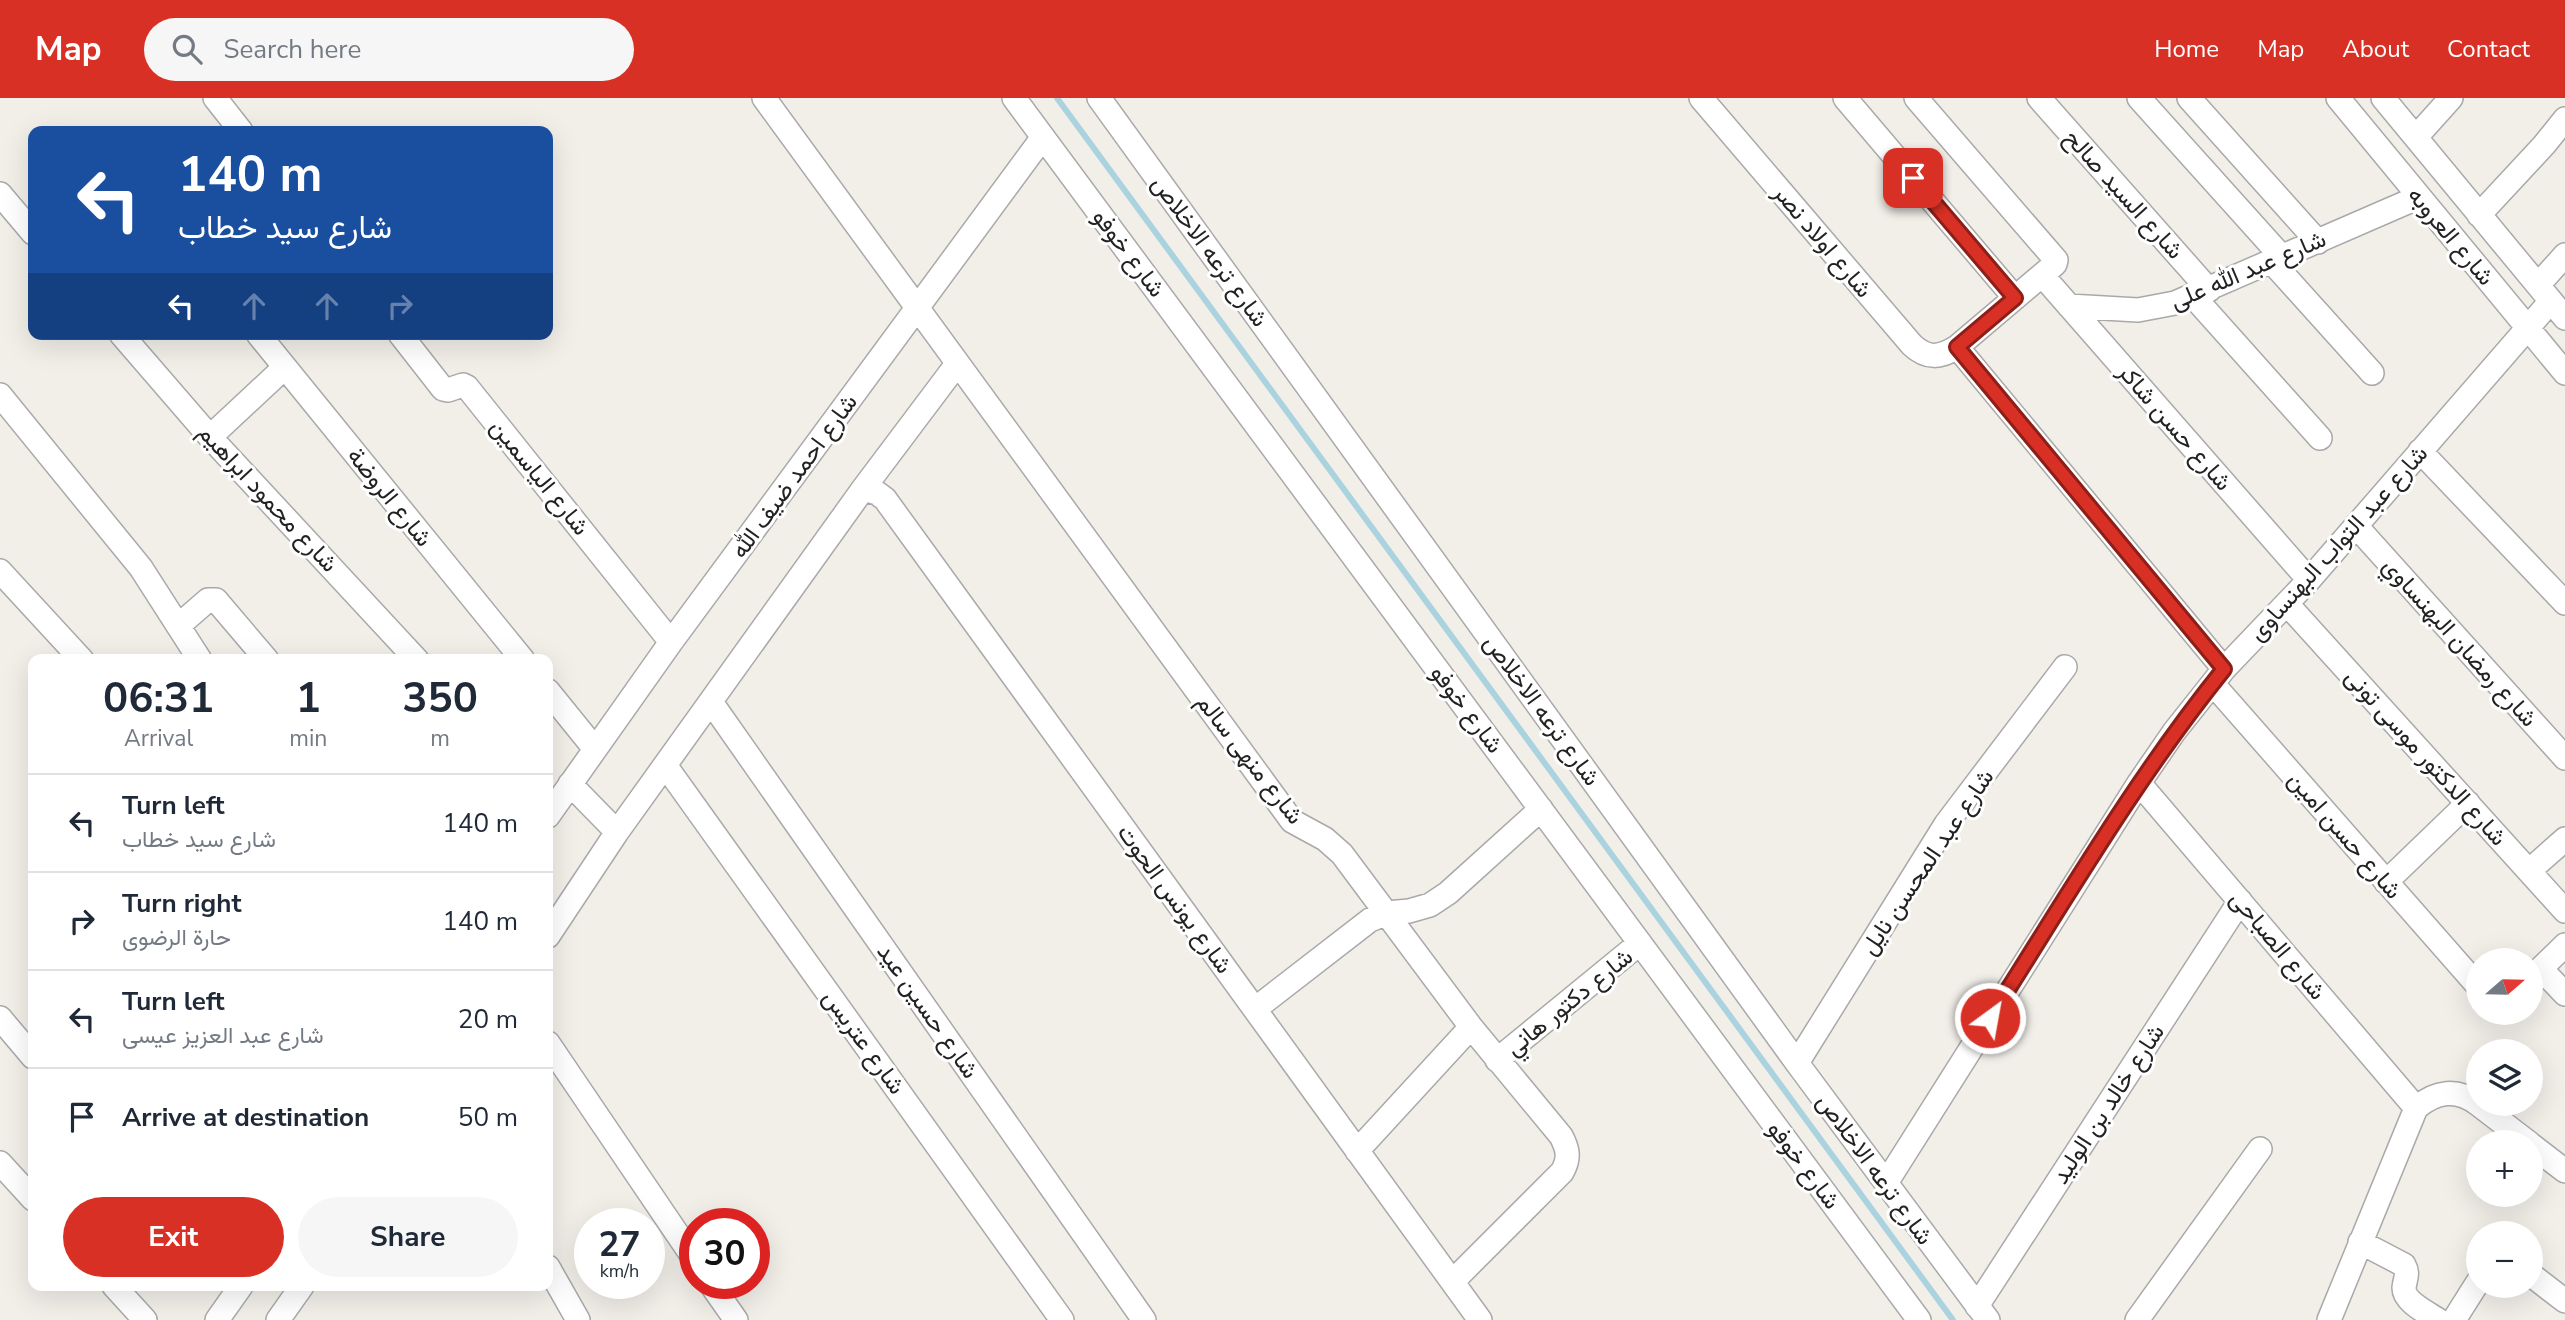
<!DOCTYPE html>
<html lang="en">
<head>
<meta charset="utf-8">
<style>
  body { margin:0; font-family:"Nunito Sans",Vazirmatn,sans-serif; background:#f6f6f7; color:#1f2937; height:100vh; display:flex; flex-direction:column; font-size:26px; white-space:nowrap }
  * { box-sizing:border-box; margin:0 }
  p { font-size:23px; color:#747a83 }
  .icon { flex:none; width:38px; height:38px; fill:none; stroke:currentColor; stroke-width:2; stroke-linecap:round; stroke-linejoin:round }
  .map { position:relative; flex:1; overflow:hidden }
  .panel { position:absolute; left:28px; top:556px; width:525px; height:637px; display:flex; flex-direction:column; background:#fff; border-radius:14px; box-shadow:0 7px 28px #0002 }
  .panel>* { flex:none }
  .banner { position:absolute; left:28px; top:28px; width:525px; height:214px; border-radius:14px; box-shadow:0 7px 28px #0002; background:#1a4fa0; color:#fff; overflow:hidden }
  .needle { width:46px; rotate:70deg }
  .buttons { position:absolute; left:2466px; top:850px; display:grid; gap:14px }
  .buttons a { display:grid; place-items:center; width:77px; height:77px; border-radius:50%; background:#fff; box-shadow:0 7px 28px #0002; font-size:35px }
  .speed { position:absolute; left:574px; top:1110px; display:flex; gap:14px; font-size:35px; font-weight:700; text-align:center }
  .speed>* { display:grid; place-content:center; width:91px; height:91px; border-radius:50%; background:#fff; box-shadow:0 7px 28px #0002; line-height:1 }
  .speed small { font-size:18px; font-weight:400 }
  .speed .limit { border:10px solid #d22; background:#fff; color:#111 }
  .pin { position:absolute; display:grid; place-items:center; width:60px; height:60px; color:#fff; margin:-30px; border-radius:14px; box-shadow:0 4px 10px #0006 }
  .me { position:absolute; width:77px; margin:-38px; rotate:32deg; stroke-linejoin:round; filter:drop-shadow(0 0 5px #0008) }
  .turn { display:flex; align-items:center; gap:24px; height:147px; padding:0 35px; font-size:32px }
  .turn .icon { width:91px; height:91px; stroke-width:2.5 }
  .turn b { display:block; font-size:49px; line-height:60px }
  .lanes { display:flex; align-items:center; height:66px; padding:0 35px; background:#0003; justify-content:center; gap:35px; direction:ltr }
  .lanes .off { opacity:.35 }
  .eta { display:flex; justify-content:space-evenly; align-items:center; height:119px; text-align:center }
  .eta b { font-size:42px; font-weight:700; line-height:49px }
  .button { display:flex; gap:14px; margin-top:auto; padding:14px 35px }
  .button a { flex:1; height:80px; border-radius:42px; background:#d93025; color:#fff; font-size:28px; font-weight:700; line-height:80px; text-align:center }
  .button a+a { background:#f6f6f7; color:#1f2937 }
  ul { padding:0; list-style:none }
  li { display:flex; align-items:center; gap:21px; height:98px; padding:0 35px; border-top:2px solid #e0e1e3 }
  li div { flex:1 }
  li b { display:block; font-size:26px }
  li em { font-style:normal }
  header { display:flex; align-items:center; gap:42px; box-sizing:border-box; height:98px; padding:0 35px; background:#d93025; color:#fff }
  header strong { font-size:33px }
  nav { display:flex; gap:38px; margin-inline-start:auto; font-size:24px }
  .search { width:490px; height:63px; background:#f6f6f7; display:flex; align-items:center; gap:18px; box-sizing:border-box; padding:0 24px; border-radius:38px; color:#747a83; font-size:26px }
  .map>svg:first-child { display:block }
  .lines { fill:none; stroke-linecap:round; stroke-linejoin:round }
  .stream { stroke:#aad3df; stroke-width:6 }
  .minor-casing { stroke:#a9a9a9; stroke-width:26 }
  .minor { stroke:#fff; stroke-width:23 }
  .route-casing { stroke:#8d1f18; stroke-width:18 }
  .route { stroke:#d93025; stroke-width:12 }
  .labels { text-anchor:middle; stroke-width:6; stroke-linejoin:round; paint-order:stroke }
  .street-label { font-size:24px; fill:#222; stroke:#fff }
</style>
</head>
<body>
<header>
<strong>Map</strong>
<div class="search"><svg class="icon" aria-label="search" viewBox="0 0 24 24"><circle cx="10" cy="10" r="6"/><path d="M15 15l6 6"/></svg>Search here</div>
<nav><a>Home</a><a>Map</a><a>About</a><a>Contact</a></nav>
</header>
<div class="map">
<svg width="2565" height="1222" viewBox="0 0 2565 1222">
  <rect width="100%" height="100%" fill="#f2efe9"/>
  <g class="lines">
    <path class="stream" d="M1057 0 1953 1222"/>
    <defs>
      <path id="minor" d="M215 0 241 33
        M764 0 1292 723 1325 741 1342 756 1471 929 1561 1038C1568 1051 1570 1060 1562 1074L1453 1183
        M1014 0 1919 1222
        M1099 0 1797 965 1988 1222
        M1701 0 1912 247C1927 261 1940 260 1957 249L2055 166 2056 162 1916 0
        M1845 0 2015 200
        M2039 0 2209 192
        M2139 0 2282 159
        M2189 0 2318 144
        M2338 0 2565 275
        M2383 0 2565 220
        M2416 39 2451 0
        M0 96 33 135
        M2479 117 2544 47 2565 21
        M2272 164 2372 275
        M2042 177 2309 482
        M2538 187 2565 157
        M2193 198 2320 340
        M2069 208 2138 212 2175 205 2419 99
        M121 236 210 339 417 562
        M258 236 523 562
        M400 236 443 291 448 292 463 287 467 289 671 544
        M1957 249 2224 571
        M0 297 141 470 200 562
        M210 339 285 269
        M2420 353 2565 505
        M863 391 877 395 885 401 1480 1222
        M2356 428 2565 660
        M0 473 82 562
        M2287 506 2565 813
        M178 528 208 502H216L267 562
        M2213 586 2478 888
        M548 593 595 651
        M711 604 1144 1222
        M665 667 1062 1222
        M2139 685 2416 1010
        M570 686 617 734
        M548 718 671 544 1043 39
        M2529 773 2565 741
        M2386 784 2468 705
        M548 838 617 734 863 391 957 266
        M2541 871 2565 896
        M2530 881 2565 847
        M1255 911 1370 822 1387 815 1409 813 1430 807 1448 795 1541 711
        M0 920 33 959
        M548 945 695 1162
        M1497 962 1640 845
        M1797 965 1946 726 2065 569
        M2478 1006 2529 1045
        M2530 1046 2565 1073
        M1357 1053 1471 929
        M0 1065 33 1101
        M1886 1085 2139 685 2174 634 2224 571 2309 482 2551 203
        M2360 1144 2404 1167C2409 1176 2405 1180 2404 1190 2404 1204 2428 1215 2438 1222
        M548 1169 578 1222
        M2530 1176 2565 1203
        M710 1185 736 1222
        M114 1188 145 1222
        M1977 1208 2240 803
        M217 1222 241 1188
        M278 1222 302 1188
        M2137 1222 2260 1051
        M2329 1222 2416 1010C2436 993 2457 990 2478 1006
        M2454 1222 2478 1184"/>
    </defs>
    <use href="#minor" class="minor-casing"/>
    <use href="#minor" class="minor"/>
  </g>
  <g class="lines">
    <defs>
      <path id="route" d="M1913 80 2015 200 1957 249 2224 571C2136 680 2065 802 1990 920"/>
    </defs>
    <use href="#route" class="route-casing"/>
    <use href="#route" class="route"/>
  </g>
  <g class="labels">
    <g class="street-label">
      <text transform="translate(2124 96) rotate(48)" y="8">شارع السيد صالح</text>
      <text transform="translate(2451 138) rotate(50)" y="8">شارع العروبه</text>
      <text transform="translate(1823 143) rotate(50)" y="8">شارع اولاد نصر</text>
      <text transform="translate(1210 153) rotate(54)" y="8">شارع ترعه الاخلاص</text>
      <text transform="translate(1129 155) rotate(53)" y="8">شارع خوفو</text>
      <text transform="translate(2248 172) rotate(-23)" y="8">شارع عبد الله على</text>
      <text transform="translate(2175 329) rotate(49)" y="8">شارع حسن شاكر</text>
      <text transform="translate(794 378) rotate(-54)" y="8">شارع احمد ضيف الله</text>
      <text transform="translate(540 379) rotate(51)" y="8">شارع الياسمين</text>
      <text transform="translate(390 399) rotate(51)" y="8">شارع الروضة</text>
      <text transform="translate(268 400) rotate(47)" y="8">شارع محمود ابراهيم</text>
      <text transform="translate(2338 445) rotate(-48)" y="8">شارع عبد التواب البهنساوى</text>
      <text transform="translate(2460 544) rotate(48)" y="8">شارع رمضان البهنساوي</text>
      <text transform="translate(1467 611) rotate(53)" y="8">شارع خوفو</text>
      <text transform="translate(1542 612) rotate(54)" y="8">شارع ترعه الاخلاص</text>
      <text transform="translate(2426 659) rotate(48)" y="8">شارع الدكتور موسى تونى</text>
      <text transform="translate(1250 661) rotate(52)" y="8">شارع منهى سالم</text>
      <text transform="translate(2345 737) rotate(49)" y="8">شارع حسن امين</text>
      <text transform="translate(1927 764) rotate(-56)" y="8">شارع عبد المحسن نايل</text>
      <text transform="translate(1175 801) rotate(54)" y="8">شارع يونس الحوت</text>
      <text transform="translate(2278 847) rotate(50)" y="8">شارع الصباحى</text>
      <text transform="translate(1569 904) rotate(-39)" y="8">شارع دكتور هاني</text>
      <text transform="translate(928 913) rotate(55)" y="8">شارع حسين عيد</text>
      <text transform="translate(864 944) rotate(54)" y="8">شارع عتريس</text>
      <text transform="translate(2108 1006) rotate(-57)" y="8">شارع خالد بن الوليد</text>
      <text transform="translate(1804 1067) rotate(53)" y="8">شارع خوفو</text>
      <text transform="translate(1875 1071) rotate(54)" y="8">شارع ترعه الاخلاص</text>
    </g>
  </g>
</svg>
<div class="buttons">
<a><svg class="needle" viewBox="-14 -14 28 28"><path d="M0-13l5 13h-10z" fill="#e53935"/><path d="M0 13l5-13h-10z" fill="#747a83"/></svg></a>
<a><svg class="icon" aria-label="layers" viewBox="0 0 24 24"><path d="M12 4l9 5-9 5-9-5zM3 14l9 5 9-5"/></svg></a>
<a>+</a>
<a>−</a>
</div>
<div class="speed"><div>27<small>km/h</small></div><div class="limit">30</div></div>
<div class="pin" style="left:1913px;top:80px;background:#d93025"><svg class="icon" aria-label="arrive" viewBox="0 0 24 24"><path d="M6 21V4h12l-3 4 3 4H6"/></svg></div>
<svg class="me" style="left:1990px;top:920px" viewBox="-20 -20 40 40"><circle r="17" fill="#d93025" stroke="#fff" stroke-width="3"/><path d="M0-11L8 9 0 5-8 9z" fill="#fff"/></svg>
<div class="banner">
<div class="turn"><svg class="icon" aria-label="left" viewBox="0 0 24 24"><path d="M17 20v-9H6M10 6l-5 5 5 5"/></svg><div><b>140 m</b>شارع سيد خطاب</div></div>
<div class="lanes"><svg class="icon" aria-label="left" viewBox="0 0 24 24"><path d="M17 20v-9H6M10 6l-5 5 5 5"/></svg><svg class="icon off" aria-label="ahead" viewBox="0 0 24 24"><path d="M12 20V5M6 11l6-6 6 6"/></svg><svg class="icon off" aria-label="ahead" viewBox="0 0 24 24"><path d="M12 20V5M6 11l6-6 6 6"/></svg><svg class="icon off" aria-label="right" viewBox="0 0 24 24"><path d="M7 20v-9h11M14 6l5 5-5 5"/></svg></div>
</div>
<section class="panel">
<div class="eta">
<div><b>06:31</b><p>Arrival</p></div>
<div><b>1</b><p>min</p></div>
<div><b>350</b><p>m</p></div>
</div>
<ul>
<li><svg class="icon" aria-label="left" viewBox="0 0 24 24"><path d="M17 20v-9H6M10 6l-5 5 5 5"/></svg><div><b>Turn left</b><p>شارع سيد خطاب</p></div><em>140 m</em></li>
<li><svg class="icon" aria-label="right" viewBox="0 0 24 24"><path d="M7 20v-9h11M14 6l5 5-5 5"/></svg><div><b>Turn right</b><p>حارة الرضوى</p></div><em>140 m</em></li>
<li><svg class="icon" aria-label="left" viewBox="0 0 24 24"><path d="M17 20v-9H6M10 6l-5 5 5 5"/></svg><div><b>Turn left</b><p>شارع عبد العزيز عيسى</p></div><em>20 m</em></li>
<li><svg class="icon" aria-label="arrive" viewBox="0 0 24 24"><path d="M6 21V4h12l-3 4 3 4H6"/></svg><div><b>Arrive at destination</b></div><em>50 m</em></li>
</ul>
<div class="button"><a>Exit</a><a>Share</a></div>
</section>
</div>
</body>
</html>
